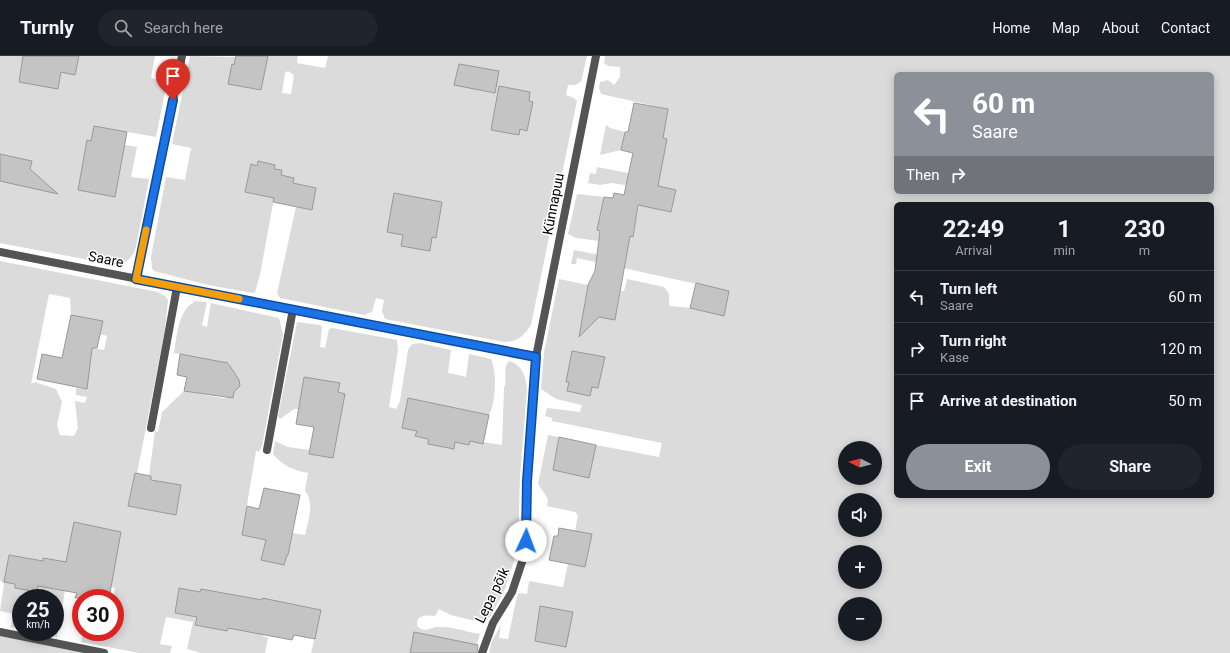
<!DOCTYPE html>
<html lang="en">
<head>
<meta charset="utf-8">
<style>
  body { margin:0; font-family:Roboto,sans-serif; background:#20242c; color:#f1f3f6; height:100vh; display:flex; flex-direction:column; font-size:15px; white-space:nowrap }
  * { box-sizing:border-box; margin:0 }
  p { font-size:13px; color:#9ea1a6 }
  .icon { flex:none; width:22px; height:22px; fill:none; stroke:currentColor; stroke-width:2; stroke-linecap:round; stroke-linejoin:round }
  .map { position:relative; flex:1; overflow:hidden }
  .sheet { position:absolute; left:894px; top:146px; width:320px; height:296px; display:flex; flex-direction:column; background:#171b24; border-radius:6px; box-shadow:0 2px 10px #0003 }
  .sheet>* { flex:none }
  .banner { position:absolute; left:894px; top:16px; width:320px; height:122px; border-radius:6px; box-shadow:0 2px 10px #0003; background:#8c9099; color:#fff; overflow:hidden }
  .needle { width:26px; rotate:276deg }
  .buttons { position:absolute; left:838px; top:385px; display:grid; gap:8px }
  .buttons a { display:grid; place-items:center; width:44px; height:44px; border-radius:50%; background:#171b24; box-shadow:0 2px 10px #0003; font-size:20px }
  .speed { position:absolute; left:12px; top:533px; display:flex; gap:8px; font-size:20px; font-weight:700; text-align:center }
  .speed>* { display:grid; place-content:center; width:52px; height:52px; border-radius:50%; background:#171b24; box-shadow:0 2px 10px #0003; line-height:1 }
  .speed small { font-size:10px; font-weight:400 }
  .speed .limit { border:6px solid #d22; background:#fff; color:#111 }
  .pin { position:absolute; display:grid; place-items:center; width:34px; height:34px; color:#fff; margin:-41px -17px; border-radius:50% 50% 50% 0; rotate:-45deg; box-shadow:0 0 4px #0007 }
  .pin .icon { rotate:45deg }
  .me { position:absolute; width:44px; margin:-22px; rotate:2deg; stroke-linejoin:round; filter:drop-shadow(0 0 3px #0008) }
  .turn { display:flex; align-items:center; gap:14px; height:84px; padding:0 12px; font-size:18px }
  .turn .icon { width:52px; height:52px; stroke-width:2.5 }
  .turn b { display:block; font-size:28px; line-height:34px }
  .then { display:flex; align-items:center; height:38px; padding:0 12px; background:#0003; gap:8px; font-size:15px }
  .eta { display:flex; justify-content:space-evenly; align-items:center; height:68px; text-align:center }
  .eta b { font-size:24px; font-weight:700; line-height:28px }
  .cta { display:flex; gap:8px; margin-top:auto; padding:8px 12px }
  .cta a { flex:1; height:46px; border-radius:24px; background:#8c9099; color:#fff; font-size:16px; font-weight:700; line-height:46px; text-align:center }
  .cta a+a { background:#20242c; color:#f1f3f6 }
  ul { padding:0; list-style:none }
  li { display:flex; align-items:center; gap:12px; height:52px; padding:0 12px; border-top:1px solid #363941 }
  li div { flex:1 }
  li b { display:block; font-size:15px }
  li em { font-style:normal }
  header { display:flex; align-items:center; gap:24px; box-sizing:border-box; height:56px; padding:0 20px; background:#171b24; border-bottom:1px solid #363941 }
  header strong { font-size:19px }
  nav { display:flex; gap:22px; margin-inline-start:auto; font-size:14px }
  .search { width:280px; height:36px; background:#20242c; display:flex; align-items:center; gap:10px; box-sizing:border-box; padding:0 14px; border-radius:22px; color:#9ea1a6; font-size:15px }
  .map>svg:first-child { display:block }
  .green { fill:#dbdbdb; fill-rule:evenodd }
  .building { fill:#c4c4c4; stroke:#989898 }
  .lines { fill:none; stroke-linecap:round; stroke-linejoin:round }
  .minor { stroke:#545454; stroke-width:8 }
  .route-casing { stroke:#114b97; stroke-width:10 }
  .route { stroke:#1a73e8; stroke-width:7 }
  .slow { stroke:#f59e0b; stroke-width:7 }
  .labels { text-anchor:middle; stroke-width:3; stroke-linejoin:round; paint-order:stroke }
  .street-label { font-size:14px; fill:#000; stroke:#fff }
</style>
</head>
<body>
<header>
<strong>Turnly</strong>
<div class="search"><svg class="icon" aria-label="search" viewBox="0 0 24 24"><circle cx="10" cy="10" r="6"/><path d="M15 15l6 6"/></svg>Search here</div>
<nav><a>Home</a><a>Map</a><a>About</a><a>Contact</a></nav>
</header>
<div class="map">
<svg width="1230" height="597" viewBox="0 0 1230 597">
  <rect width="100%" height="100%" fill="#fff"/>
  <path class="green" d="M0 0H155L151 22 167 26 156 81 94 70 93 85 87 84 78 134 115 141 124 92 114 87 137 91 131 121 149 123 136 191C132 202 128 207 115 209L0 187Z
    M190 0 236 1 235 9H232L228 28 261 34 268 0H298L297 7 325 12 328 0H587L581 26 575 29H568L566 39 574 42 577 45 531 269C524 280 517 286 504 286L385 263 382 255 384 244 376 242 372 256 364 259 280 242 277 237 296 151 312 154 316 132 293 127V122L281 119 282 114 274 113 275 109 258 105 257 110 251 108 245 136 274 142 260 219 255 236 253 237 208 229 154 215 152 212 151 201 166 121 185 124 191 92 172 88ZM288 15 294 19 291 38 282 37 285 17Z
    M605 0H1230V597H489L492 585 501 569 499 582 508 583 517 540 519 537 527 538 529 525 563 531 568 508 585 511 591 478 575 475 578 459 575 456 547 450 548 443 538 428 548 379 559 381 553 414 589 422 596 389 659 401 662 387 552 365V362L545 360 547 352 580 356 582 349 556 343 541 333 544 296 559 223 588 229 584 248 585 249 591 267 595 265 597 260 615 264 621 235H624L627 223 664 231 669 238V248L670 250 692 252 724 259 729 235 577 202 576 208H571L574 194 626 204 628 191 621 189 623 179 633 180 639 148 663 150V155L671 156 676 137 612 127 600 129 588 127 590 117 596 118 597 111 649 121 663 103 667 83 658 81 668 53 601 38 599 32 600 26 608 24 614 29 620 21V11L608 10 604 7ZM896 18H1212V136H896ZM896 148H1212V440H896ZM845 392H875V422H845ZM845 444H875V474H845ZM845 496H875V526H845ZM845 548H875V578H845Z
    M606 69 610 72 625 76 621 94 600 99Z
    M577 138 604 141 597 174 600 175 599 185 576 182 568 178Z
    M0 205 158 236 165 240 168 244 165 273 137 418 135 417 128 450 176 459 181 430 151 424V420H149L155 375 158 376 162 356 184 335 222 342H233L228 317 230 307 174 297C177 280 178 253 196 245L207 246 202 269 207 271 211 247 279 262 283 278 262 390 259 396 256 395 242 479 260 483 292 479V477L305 479C308 466 315 446 305 435L308 417C293 414 283 410 273 398L275 385 288 391 310 394 309 398 333 402 345 338 305 321 298 353H294L280 363 278 360 297 266 320 269 322 271 320 291 325 292 329 273 332 272 397 284 398 294 389 351 396 353 400 345 408 294 412 288 420 287 451 294 448 317 463 320 466 321 469 298 491 303C497 317 496 345 489 359L457 352 417 375 415 380 428 383V388L454 393 455 386H483L502 389 504 332C508 323 502 312 509 305 522 308 526 321 527 333L520 420 518 492 505 533 490 561 483 567 451 559 439 553 435 560C426 559 416 558 417 570 425 578 429 571 438 571 452 570 466 576 480 578L474 597H311L321 554 296 549 269 550 263 580 268 582 265 597H201L187 593 193 566 166 561 160 588 172 590 170 597H139L81 586 83 576H115V542H113L115 532 111 531 113 517 65 535 57 581 33 576H55V542H21V573L11 571 14 558 0 555 4 528 0 524ZM49 238 70 242 71 259 103 265 100 278 107 280 104 294 83 290 87 333 76 332V339L87 341 85 347 75 345 78 372 74 380 60 379 57 369 62 346 56 333 35 326 31 328ZM179 532 200 536 201 533 228 572 227 575 195 569 196 561 175 557Z
    M0 576 104 597H0Z"/>
  <path class="building" d="M23 0H79L75 19 61 16 58 33 19 26Z
    M236 0H268L261 34 228 28 232 8 234 9Z
    M459 8 499 15 495 37 454 29Z
    M499 30 530 36 529 45 533 46 527 75 520 73 519 79 491 74Z
    M634 47 668 53 663 82 667 83 658 130 676 134 671 156 638 149 633 181 630 180 615 264 599 261 579 281 588 229 595 215 600 175 597 174 604 141 613 142 614 137 624 139 633 97 621 94 625 76H628Z
    M94 70 127 76 115 141 78 134 87 84 91 85Z
    M0 98 32 105 30 113 58 138 0 125Z
    M258 105 275 109 274 113 282 114 281 119 294 122 293 127 316 132 312 154 273 146 274 142 245 136 251 108 257 110Z
    M394 137 442 146 436 182 432 181 430 195 401 190 403 179 387 176Z
    M696 227 729 235 724 260 690 252Z
    M71 259 103 265 97 292H92L87 333 37 323 42 298 62 302Z
    M572 295 605 301 598 332 592 331 590 340 567 335 569 326H566Z
    M180 298 228 307 239 324 240 330 234 336 233 342 184 335 187 321 177 319Z
    M304 321 340 327 338 336 345 338 333 402 309 398 314 371 296 368Z
    M408 342 489 359 483 388 470 385 469 389 455 386 454 393 428 388V383L415 380 417 375 402 372Z
    M559 381 596 389 589 422 553 414Z
    M135 417 151 420V424L181 429 176 459 128 450Z
    M264 432 300 439 288 499H287L284 509 261 504 266 484 242 479 247 450 259 453Z
    M74 466 121 476 109 542H75L77 537 38 530 37 536 15 532V528L4 526 9 499 43 505V502L66 506Z
    M559 472 592 478 585 511 549 504 554 480H558Z
    M179 532 200 536 201 533 262 544V542L321 554 315 583 294 579 292 584 228 572 227 575 195 569 197 561 175 557Z
    M540 550 573 556 566 591 535 585Z
    M414 576 478 589 477 597H410Z"/>
  <g class="lines">
    <path class="minor" d="M0 196 536 301
      M136 223 182 0
      M151 372 177 231
      M267 394 293 253
      M0 576 104 597
      M482 597 493 567 512 536 524 500 526 485 527 425 536 301 596 0"/>
  </g>
  <g class="lines">
    <defs>
      <path id="route" d="M173 44 136 223 536 301 527 425 526 485"/>
    </defs>
    <use href="#route" class="route-casing"/>
    <use href="#route" class="route"/>
    <path class="slow" d="M146 174 136 223 239 243"/>
  </g>
  <g class="labels">
    <g class="street-label">
      <text transform="translate(553 148) rotate(-79)" y="5">Künnapuu</text>
      <text transform="translate(106 203) rotate(11)" y="5">Saare</text>
      <text transform="translate(492 539) rotate(-64)" y="5">Lepa põik</text>
    </g>
  </g>
</svg>
<div class="buttons">
<a><svg class="needle" viewBox="-14 -14 28 28"><path d="M0-13l5 13h-10z" fill="#e53935"/><path d="M0 13l5-13h-10z" fill="#9ea1a6"/></svg></a>
<a><svg class="icon" aria-label="sound" viewBox="0 0 24 24"><path d="M4 9h4l5-4v14l-5-4H4zM17 9q2 3 0 6"/></svg></a>
<a>+</a>
<a>−</a>
</div>
<div class="speed"><div>25<small>km/h</small></div><div class="limit">30</div></div>
<div class="pin" style="left:173px;top:44px;background:#d93025"><svg class="icon" aria-label="arrive" viewBox="0 0 24 24"><path d="M6 21V4h12l-3 4 3 4H6"/></svg></div>
<svg class="me" style="left:526px;top:485px" viewBox="-20 -20 40 40"><circle r="19" fill="#fff"/><path d="M0-13L10 11 0 6-10 11z" fill="#1a73e8"/></svg>
<div class="banner">
<div class="turn"><svg class="icon" aria-label="left" viewBox="0 0 24 24"><path d="M17 20v-9H6M10 6l-5 5 5 5"/></svg><div><b>60 m</b>Saare</div></div>
<div class="then">Then<svg class="icon" aria-label="right" viewBox="0 0 24 24"><path d="M7 20v-9h11M14 6l5 5-5 5"/></svg></div>
</div>
<section class="sheet">
<div class="eta">
<div><b>22:49</b><p>Arrival</p></div>
<div><b>1</b><p>min</p></div>
<div><b>230</b><p>m</p></div>
</div>
<ul>
<li><svg class="icon" aria-label="left" viewBox="0 0 24 24"><path d="M17 20v-9H6M10 6l-5 5 5 5"/></svg><div><b>Turn left</b><p>Saare</p></div><em>60 m</em></li>
<li><svg class="icon" aria-label="right" viewBox="0 0 24 24"><path d="M7 20v-9h11M14 6l5 5-5 5"/></svg><div><b>Turn right</b><p>Kase</p></div><em>120 m</em></li>
<li><svg class="icon" aria-label="arrive" viewBox="0 0 24 24"><path d="M6 21V4h12l-3 4 3 4H6"/></svg><div><b>Arrive at destination</b></div><em>50 m</em></li>
</ul>
<div class="cta"><a>Exit</a><a>Share</a></div>
</section>
</div>
</body>
</html>
